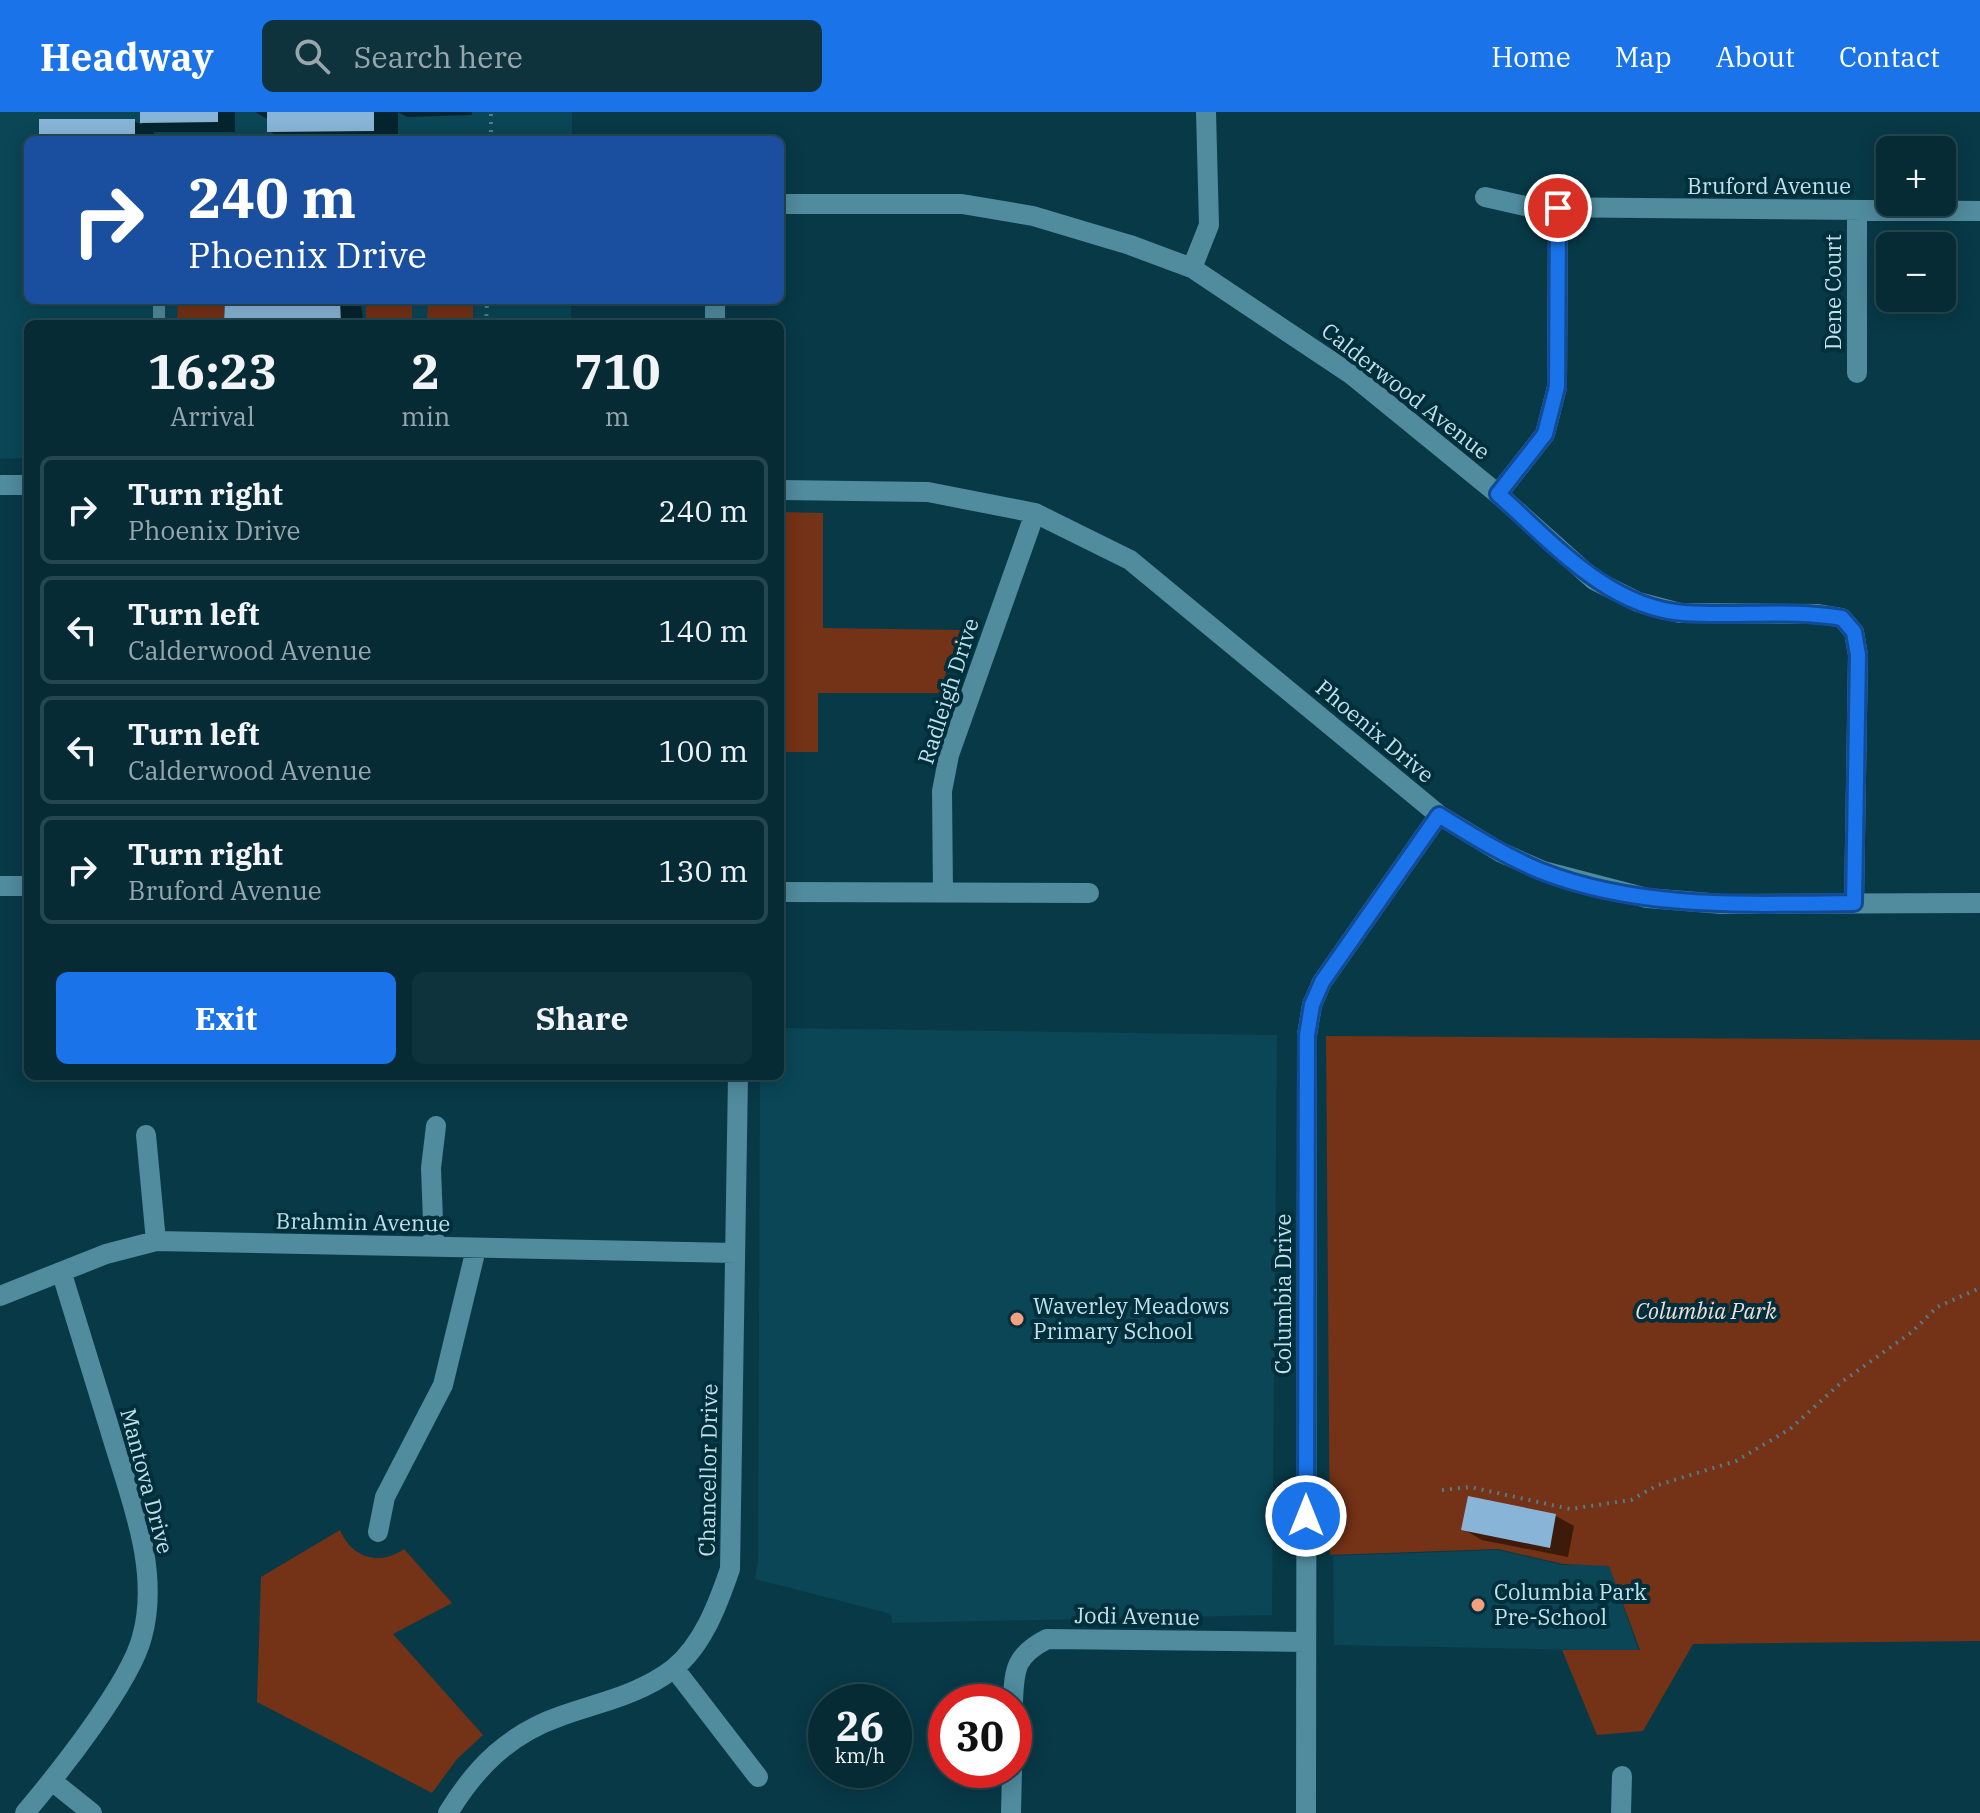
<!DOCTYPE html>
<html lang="en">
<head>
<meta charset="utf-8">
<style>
  body { margin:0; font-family:"IBM Plex Serif",serif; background:#0f333d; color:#f1f3f6; height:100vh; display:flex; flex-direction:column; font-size:30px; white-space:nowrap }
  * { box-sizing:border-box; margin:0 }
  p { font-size:26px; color:#98a7ad }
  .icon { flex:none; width:44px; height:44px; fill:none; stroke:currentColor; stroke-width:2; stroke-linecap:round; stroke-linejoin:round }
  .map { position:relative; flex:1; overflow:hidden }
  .side { position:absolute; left:24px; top:208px; width:760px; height:760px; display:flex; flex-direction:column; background:#062b35; border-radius:12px; box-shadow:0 4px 20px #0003,0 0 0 2px #274750 }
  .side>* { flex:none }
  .banner { position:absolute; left:24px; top:24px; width:760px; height:168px; border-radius:12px; box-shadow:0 4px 20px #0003,0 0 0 2px #274750; background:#1a4fa0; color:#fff; overflow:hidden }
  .controls { position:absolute; left:1876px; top:24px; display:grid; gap:16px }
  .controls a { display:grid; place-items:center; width:80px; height:80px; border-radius:12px; background:#062b35; box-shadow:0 4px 20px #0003,0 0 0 2px #274750; font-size:40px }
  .speed { position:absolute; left:808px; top:1572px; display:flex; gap:16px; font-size:40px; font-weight:700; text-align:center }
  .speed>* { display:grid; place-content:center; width:104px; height:104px; border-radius:50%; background:#062b35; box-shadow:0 4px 20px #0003,0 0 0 2px #274750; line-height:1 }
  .speed small { font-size:20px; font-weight:400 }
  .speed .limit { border:12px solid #d22; background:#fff; color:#111 }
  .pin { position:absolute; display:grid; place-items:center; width:68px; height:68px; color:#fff; margin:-34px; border:4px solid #fff; border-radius:50%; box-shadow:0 2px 8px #0007 }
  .me { position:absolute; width:88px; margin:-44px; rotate:0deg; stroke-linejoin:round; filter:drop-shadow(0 0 6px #0008) }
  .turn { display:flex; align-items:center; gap:28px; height:168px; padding:0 32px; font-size:36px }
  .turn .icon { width:104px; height:104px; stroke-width:2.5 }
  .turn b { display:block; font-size:56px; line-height:68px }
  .eta { display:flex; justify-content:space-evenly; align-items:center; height:136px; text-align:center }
  .eta b { font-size:48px; font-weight:800; line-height:56px }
  .cta { display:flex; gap:16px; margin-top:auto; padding:16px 32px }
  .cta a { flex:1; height:92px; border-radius:12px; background:#1a73e8; color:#fff; font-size:32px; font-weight:800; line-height:92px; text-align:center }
  .cta a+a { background:#0f333d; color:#f1f3f6 }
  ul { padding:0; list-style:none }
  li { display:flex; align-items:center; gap:24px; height:108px; margin:0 16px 12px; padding:0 16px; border:4px solid #274750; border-radius:12px }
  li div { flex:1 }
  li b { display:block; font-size:30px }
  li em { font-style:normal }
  header { display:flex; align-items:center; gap:48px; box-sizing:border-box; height:112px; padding:0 40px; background:#1a73e8; color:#fff }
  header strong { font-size:38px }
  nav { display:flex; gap:44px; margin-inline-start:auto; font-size:28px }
  .search { width:560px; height:72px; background:#0f333d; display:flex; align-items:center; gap:20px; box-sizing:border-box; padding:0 28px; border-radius:12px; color:#98a7ad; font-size:30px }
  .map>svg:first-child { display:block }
  .built { fill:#0a4656 }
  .green { fill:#743216 }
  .shadow { fill:#0007 }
  .building { fill:#88b5d7 }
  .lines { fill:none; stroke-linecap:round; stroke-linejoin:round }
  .path { stroke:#537c89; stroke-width:4; stroke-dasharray:2 6; stroke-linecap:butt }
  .service { stroke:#508b9e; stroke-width:12 }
  .minor { stroke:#508b9e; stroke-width:20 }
  .tertiary { stroke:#508b9e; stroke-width:20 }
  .route-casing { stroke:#114b97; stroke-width:20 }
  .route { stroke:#1a73e8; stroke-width:14 }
  .poi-dot { fill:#f2a080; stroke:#002f3c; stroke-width:3 }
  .labels { text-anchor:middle; stroke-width:8; stroke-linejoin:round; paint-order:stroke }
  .street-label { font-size:22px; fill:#c3e0eb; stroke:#002f3c }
  .poi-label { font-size:22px; fill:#c3e0eb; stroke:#002f3c; text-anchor:start }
  .park-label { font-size:22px; font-style:italic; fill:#f3ddd5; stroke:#002f3c }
</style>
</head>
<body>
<header>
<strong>Headway</strong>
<div class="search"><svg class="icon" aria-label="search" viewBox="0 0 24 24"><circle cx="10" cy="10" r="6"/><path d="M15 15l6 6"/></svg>Search here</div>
<nav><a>Home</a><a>Map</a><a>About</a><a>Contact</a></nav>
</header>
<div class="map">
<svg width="1980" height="1701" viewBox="0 0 1980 1701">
  <rect width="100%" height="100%" fill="#083947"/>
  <path class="built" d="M0 0H572V28H28V188H571V212H28V346L0 347Z
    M780 916 1277 923 1272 1503 892 1511 891 1502 755 1467 758 1450 760 964H780Z
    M1497 1438 1563 1453H1609L1639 1539 1334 1533 1333 1444Z"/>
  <path class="green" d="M178 188H219V192L224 193V212H177Z
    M366 188H412V212H366Z
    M428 188H473V212H427Z
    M780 400 823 401V516L961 518 939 581H818V640H780Z
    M1326 924 1980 928V1529L1693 1532 1643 1619 1597 1623 1562 1538H1640L1609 1454 1563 1452 1498 1437 1330 1443Z
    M340 1418C351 1445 379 1455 404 1437L452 1491 393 1522 483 1623 457 1647 432 1681 257 1590 261 1465Z"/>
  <path class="shadow" d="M142 0H235V20H153L159 28H41L134 9 142 13Z
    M255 0H398V28H285L269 19V8Z
    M398 0H472V3L407 5Z
    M227 188H360L364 212H227Z
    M1556 1404 1574 1414 1568 1445 1482 1428 1463 1417Z"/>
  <path class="building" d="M140 0H218V10L140 11Z
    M267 0H374V19L267 20Z
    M39 7H135V28H39Z
    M225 188H340L341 212H224Z
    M1468 1384 1556 1402 1550 1436 1461 1418Z"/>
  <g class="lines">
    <path class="path" d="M491 28V0
      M486 212 487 188
      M1442 1378 1470 1375 1570 1397 1631 1388 1658 1373 1736 1349 1790 1317 1843 1269 1912 1220 1937 1195 1980 1176"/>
    <path class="service" d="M159 188V212"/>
    <path class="minor" d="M1485 85 1529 95 1980 99
      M780 92H962L1033 104 1130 133 1192 156 1352 263 1498 382 1594 468 1638 490 1680 501 1818 502 1842 506 1854 520 1858 543 1854 791
      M1857 98V261
      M1192 156 1209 113 1206 0
      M715 188V212
      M780 378 928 380 1035 401 1130 448 1439 703 1500 740 1543 759 1647 786 1722 792 1980 791
      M1498 382 1545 322 1557 275 1558 96
      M0 774H28
      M943 779 942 679 949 643 1035 401
      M780 780 1089 781
      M146 1023 156 1129
      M434 1135 431 1056 436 1014
      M0 1184 106 1142 156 1129 735 1141
      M378 1420 385 1385 443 1273 476 1137
      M674 1556 758 1665
      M1013 1590C1014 1556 1016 1543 1047 1527L1305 1530
      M52 1669 92 1701
      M25 1701C57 1663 130 1572 142 1525 161 1457 129 1383 110 1318 94 1266 78 1214 62 1162
      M448 1701C476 1655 509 1622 561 1604 600 1590 639 1583 673 1557 703 1533 718 1492 730 1457L738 964
      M1011 1701 1012 1658
      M1306 1701 1307 923 1312 893 1322 870 1439 703
      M1621 1701 1622 1664"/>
    <path class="tertiary" d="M0 373H28"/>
  </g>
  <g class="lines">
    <defs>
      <path id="route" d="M1306 1404 1307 923 1312 893 1322 870 1439 703C1473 724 1505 744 1541 759 1640 798 1750 792 1854 791L1858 543 1854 520 1842 506C1790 497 1737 505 1684 501 1607 495 1552 430 1498 382L1545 322 1557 275 1558 96"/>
    </defs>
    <use href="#route" class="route-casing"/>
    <use href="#route" class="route"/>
  </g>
  <g class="poi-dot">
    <circle cx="1017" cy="1207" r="8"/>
    <circle cx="1478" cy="1493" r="8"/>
  </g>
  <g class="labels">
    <g class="street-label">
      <text x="1769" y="82">Bruford Avenue</text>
      <text transform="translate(1833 180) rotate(-90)" y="8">Dene Court</text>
      <text transform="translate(1406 279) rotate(38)" y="8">Calderwood Avenue</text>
      <text transform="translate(948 579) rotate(-72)" y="8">Radleigh Drive</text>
      <text transform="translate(1375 619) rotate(40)" y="8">Phoenix Drive</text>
      <text transform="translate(363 1110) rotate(1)" y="8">Brahmin Avenue</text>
      <text transform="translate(1283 1182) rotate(-90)" y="8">Columbia Drive</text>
      <text transform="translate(708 1358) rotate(-89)" y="8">Chancellor Drive</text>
      <text transform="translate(147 1369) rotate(75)" y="8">Mantova Drive</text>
      <text transform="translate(1137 1504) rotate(1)" y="8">Jodi Avenue</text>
    </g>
    <g class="poi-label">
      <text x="1033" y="1202">Waverley Meadows<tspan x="1033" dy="25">Primary School</tspan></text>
      <text x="1494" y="1488">Columbia Park<tspan x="1494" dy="25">Pre-School</tspan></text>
    </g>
    <g class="park-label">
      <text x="1706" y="1207">Columbia Park</text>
    </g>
  </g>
</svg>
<div class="controls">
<a>+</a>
<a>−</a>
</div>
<div class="speed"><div>26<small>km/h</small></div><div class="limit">30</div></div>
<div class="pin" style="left:1558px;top:96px;background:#d93025"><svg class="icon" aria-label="arrive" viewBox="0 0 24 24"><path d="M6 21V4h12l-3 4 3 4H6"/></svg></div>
<svg class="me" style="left:1306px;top:1404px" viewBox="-20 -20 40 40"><circle r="17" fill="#1a73e8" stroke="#fff" stroke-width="3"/><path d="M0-11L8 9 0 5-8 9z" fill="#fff"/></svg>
<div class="banner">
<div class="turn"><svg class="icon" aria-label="right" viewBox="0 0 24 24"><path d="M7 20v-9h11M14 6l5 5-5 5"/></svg><div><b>240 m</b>Phoenix Drive</div></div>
</div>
<section class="side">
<div class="eta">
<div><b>16:23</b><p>Arrival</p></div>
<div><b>2</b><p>min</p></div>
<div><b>710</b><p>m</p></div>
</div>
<ul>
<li><svg class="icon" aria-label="right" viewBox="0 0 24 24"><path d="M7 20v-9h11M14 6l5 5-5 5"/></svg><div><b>Turn right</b><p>Phoenix Drive</p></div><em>240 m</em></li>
<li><svg class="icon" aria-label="left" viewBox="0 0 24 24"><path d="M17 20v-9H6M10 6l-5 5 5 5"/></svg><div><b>Turn left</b><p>Calderwood Avenue</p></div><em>140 m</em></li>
<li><svg class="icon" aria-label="left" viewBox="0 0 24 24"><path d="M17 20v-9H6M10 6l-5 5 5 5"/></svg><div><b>Turn left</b><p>Calderwood Avenue</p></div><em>100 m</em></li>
<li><svg class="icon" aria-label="right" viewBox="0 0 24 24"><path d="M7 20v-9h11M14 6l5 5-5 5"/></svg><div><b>Turn right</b><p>Bruford Avenue</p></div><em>130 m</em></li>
</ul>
<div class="cta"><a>Exit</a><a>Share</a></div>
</section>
</div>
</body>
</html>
